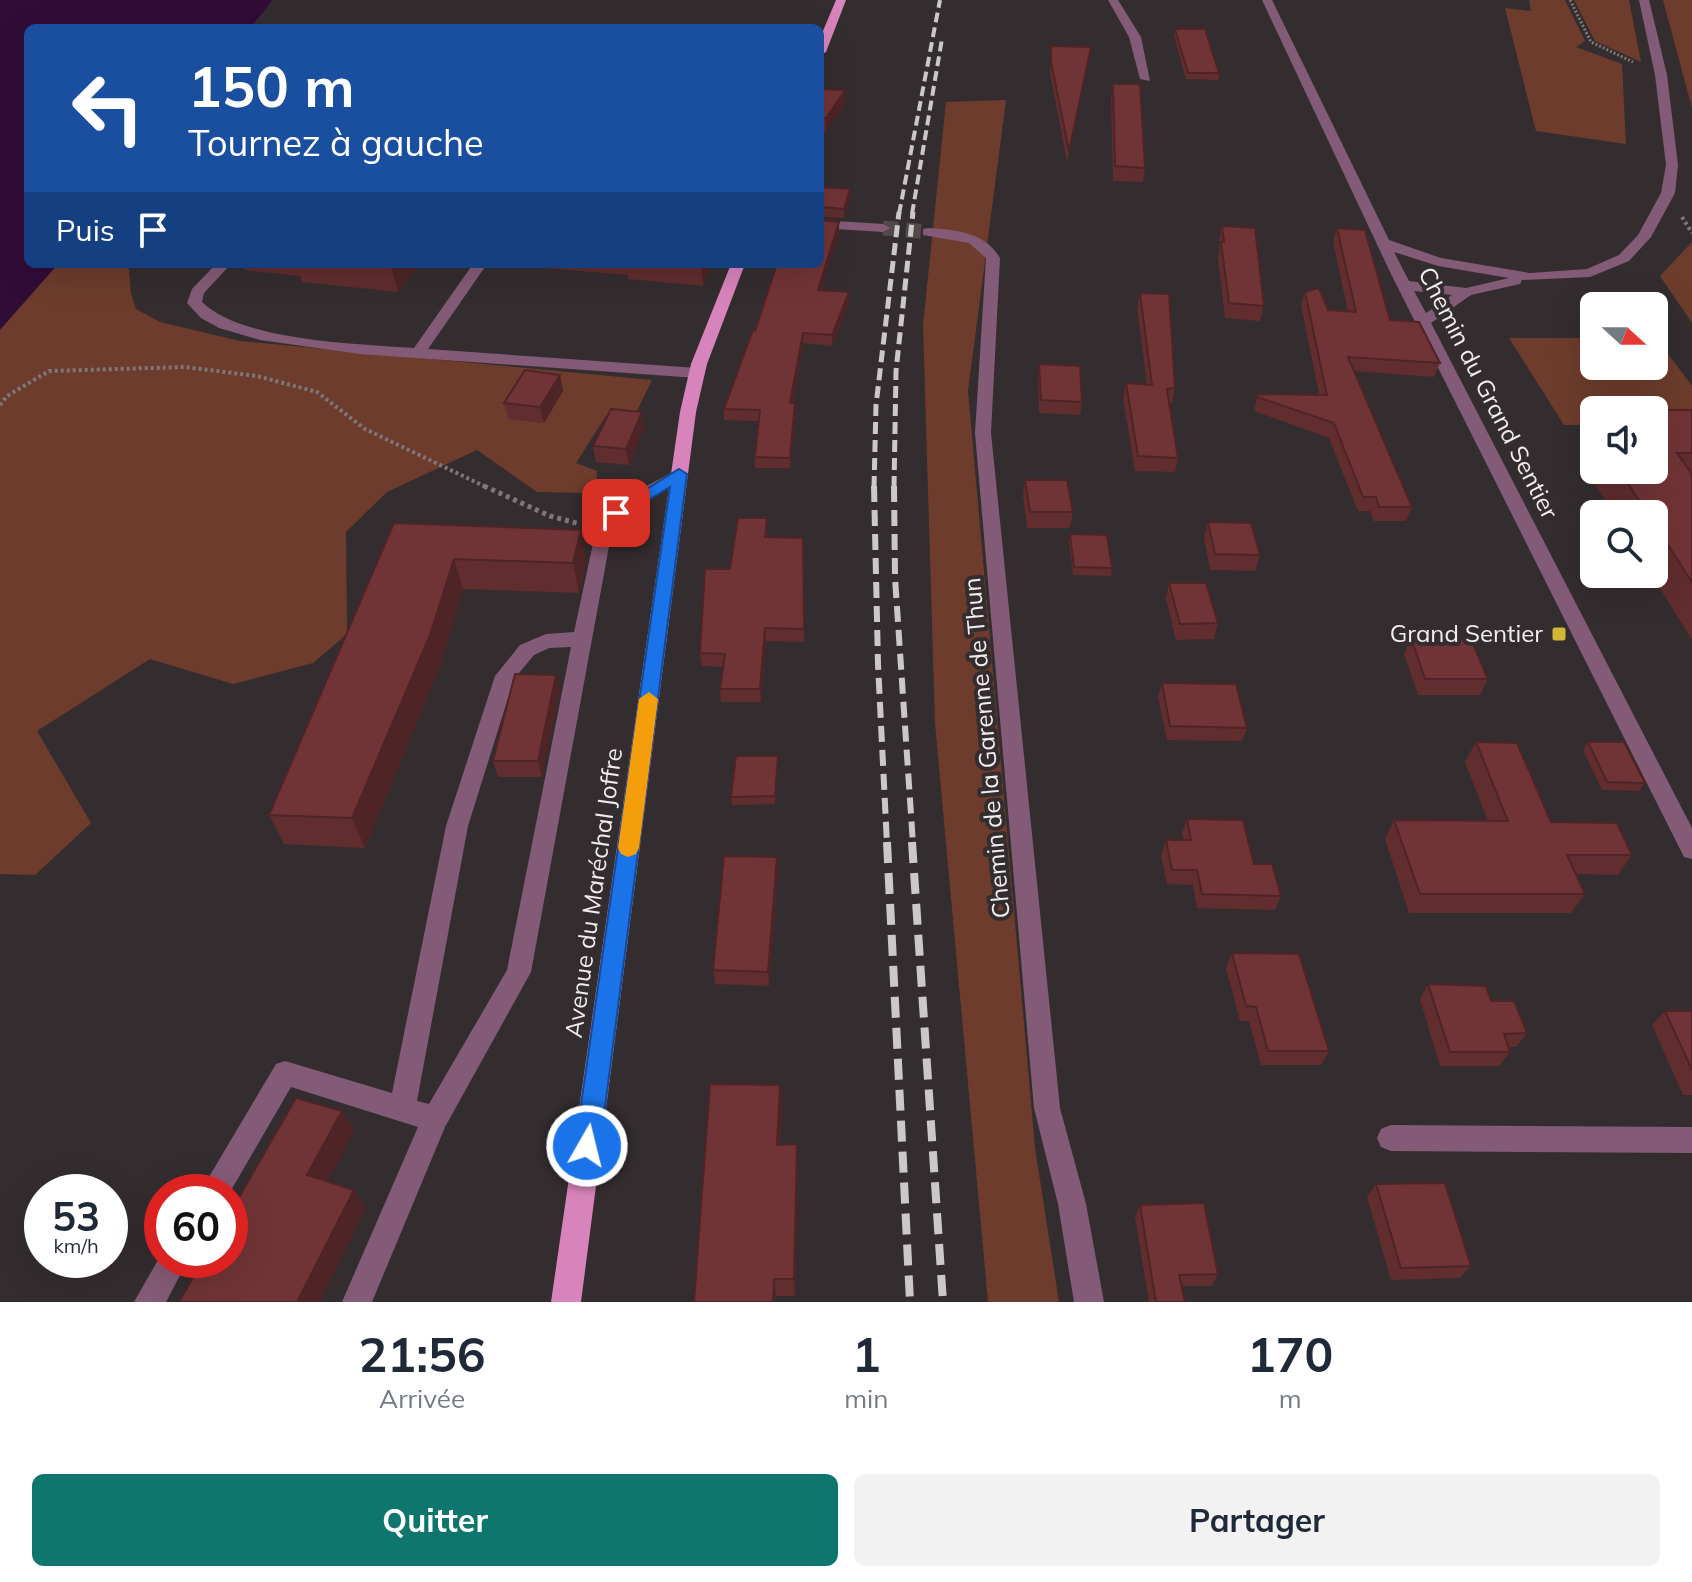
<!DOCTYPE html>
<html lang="fr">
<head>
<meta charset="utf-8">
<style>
  body { margin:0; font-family:Mulish,sans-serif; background:#f2f2f3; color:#1f2937; height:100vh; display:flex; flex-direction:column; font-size:30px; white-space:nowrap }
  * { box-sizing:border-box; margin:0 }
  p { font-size:26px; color:#747a83 }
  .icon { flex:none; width:44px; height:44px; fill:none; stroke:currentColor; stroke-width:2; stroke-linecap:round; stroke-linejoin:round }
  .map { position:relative; height:1302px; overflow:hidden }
  .sheet { display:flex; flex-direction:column; background:#fff; flex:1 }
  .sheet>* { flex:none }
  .hud { position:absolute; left:24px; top:24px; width:800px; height:244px; border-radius:12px; box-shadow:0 8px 32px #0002; background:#1a4fa0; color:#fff; overflow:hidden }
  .needle { width:52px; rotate:111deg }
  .tools { position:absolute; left:1580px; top:292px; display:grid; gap:16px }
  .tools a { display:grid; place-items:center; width:88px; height:88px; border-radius:12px; background:#fff; box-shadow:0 8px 32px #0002; font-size:40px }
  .speed { position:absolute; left:24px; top:1174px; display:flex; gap:16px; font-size:40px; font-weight:700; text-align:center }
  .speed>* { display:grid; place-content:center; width:104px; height:104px; border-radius:50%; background:#fff; box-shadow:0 8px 32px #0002; line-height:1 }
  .speed small { font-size:20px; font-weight:400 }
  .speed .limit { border:12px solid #d22; background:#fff; color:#111 }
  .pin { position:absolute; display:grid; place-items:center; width:68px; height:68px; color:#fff; margin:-34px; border-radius:16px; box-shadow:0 4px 12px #0006 }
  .me { position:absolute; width:88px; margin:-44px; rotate:8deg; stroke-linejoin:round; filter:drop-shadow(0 0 6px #0008) }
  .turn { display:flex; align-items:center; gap:28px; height:168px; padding:0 32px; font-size:36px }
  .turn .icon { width:104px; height:104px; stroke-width:2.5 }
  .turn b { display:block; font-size:56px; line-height:68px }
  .then { display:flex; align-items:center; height:76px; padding:0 32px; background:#0003; gap:16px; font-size:30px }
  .eta { display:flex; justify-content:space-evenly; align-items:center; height:136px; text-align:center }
  .eta b { font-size:48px; font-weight:700; line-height:56px }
  .cta { display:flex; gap:16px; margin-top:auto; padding:16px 32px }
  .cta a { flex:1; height:92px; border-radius:12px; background:#0f766e; color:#fff; font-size:32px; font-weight:700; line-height:92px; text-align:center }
  .cta a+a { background:#f2f2f3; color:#1f2937 }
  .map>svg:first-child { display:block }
  .green { fill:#6d3c2c }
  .water { fill:#300c37 }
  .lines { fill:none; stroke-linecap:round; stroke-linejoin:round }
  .minor-tunnel { stroke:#504a4c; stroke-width:15; stroke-dasharray:15 8; stroke-linecap:butt }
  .path-far2 { stroke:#7d7778; stroke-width:3; stroke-dasharray:2 2; stroke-linecap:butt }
  .path-far1 { stroke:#7d7778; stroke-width:4; stroke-dasharray:3 3; stroke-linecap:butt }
  .path { stroke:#7d7778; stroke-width:5; stroke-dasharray:4 4; stroke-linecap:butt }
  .minor { fill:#845b76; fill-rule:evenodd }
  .major { fill:#d884bc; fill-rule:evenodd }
  .rail-far3 { stroke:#ccc7c8; stroke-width:4; stroke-dasharray:10 5; stroke-linecap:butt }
  .rail-far2 { stroke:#ccc7c8; stroke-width:5; stroke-dasharray:12 6; stroke-linecap:butt }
  .rail-far1 { stroke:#ccc7c8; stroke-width:6; stroke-dasharray:16 8; stroke-linecap:butt }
  .rail { stroke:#ccc7c8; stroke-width:8; stroke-dasharray:21 10; stroke-linecap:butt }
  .wall { fill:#612d2e }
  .shaded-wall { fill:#4f2426 }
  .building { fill:#713436; stroke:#4f2426; stroke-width:2 }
  .route { fill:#1a73e8; stroke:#114b97; stroke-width:2 }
  .slow { fill:#f59e0b }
  .poi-dot { fill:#d1b736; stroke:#342d2f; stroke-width:3 }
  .labels { text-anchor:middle; stroke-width:8; stroke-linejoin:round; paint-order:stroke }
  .street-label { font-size:24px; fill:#f2edee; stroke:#342d2f }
  .poi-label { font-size:24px; fill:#f2edee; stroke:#342d2f; text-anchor:end }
</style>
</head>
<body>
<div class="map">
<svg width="1692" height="1302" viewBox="0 0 1692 1302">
  <rect width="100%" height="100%" fill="#342d2f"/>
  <path class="green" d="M1529 0H1565L1585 41 1576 47 1622 64 1626 144 1536 131 1505 8 1531 11Z
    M1574 0H1629L1641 62 1595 41Z
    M1663 0H1692V108Z
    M1006 100 968 391 1035 1148 1059 1302H988L935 723 923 325 946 102Z
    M1692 242V323L1660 276Z
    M30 264H114L129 269 131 294 136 309 160 322 240 341 652 380 635 415 606 416 576 463 597 471 595 493 537 492 477 450 387 492 346 532 347 634 313 663 233 684 150 659 37 731 91 823 35 875 0 874V287Z
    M1509 338H1594V366H1654L1656 338 1692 386V426L1654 410H1594V425H1564Z"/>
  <path class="water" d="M0 0H273L250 28H28V264H58L0 330Z"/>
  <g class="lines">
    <path class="minor-tunnel" d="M883 228 928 232"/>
    <path class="path-far2" d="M1570 0 1591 42 1633 62"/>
    <path class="path-far1" d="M1682 217 1692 233
      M0 405 7 396 49 371 185 367 257 376 317 392 365 429 488 488"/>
    <path class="path" d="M484 486 550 516 580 524"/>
    <path class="minor" d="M1108 0H1118L1141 37 1150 81 1140 79 1129 37Z
      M1262 0H1272L1389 240 1441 258 1530 273 1587 269 1619 255 1638 235 1661 193 1666 165 1655 75 1639 0H1649L1667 75 1678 165 1675 193 1651 237 1629 261 1590 277 1522 280 1520 284 1471 295 1431 323 1692 828V859L1684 857 1391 274ZM1394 252 1438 266 1509 278 1466 288 1409 281ZM1414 291 1452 295 1426 313Z
      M820 220 883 224 890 228 883 232 820 228Z
      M928 228C956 230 985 232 1000 258L991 433 1060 1108 1086 1204 1104 1302H1074L1058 1204 1034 1108 975 433 986 258 969 243 923 235V229Z
      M216 264H231L204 293 202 302C241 341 358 344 414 348L473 264H487L428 349 697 368 705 373 697 378 360 354 260 340 219 328 201 318 187 303 192 289Z
      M679 469 688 474 685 478 635 508 612 530 531 972 445 1127 372 1302H342L418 1127 291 1087 230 1192H200L276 1064 285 1061 392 1093 446 826 495 676 520 645 546 634 574 632 597 525 631 494ZM571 647 507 970 429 1104 417 1101 468 826 514 679 534 655 549 648Z
      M1391 1125 1692 1127V1153L1391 1151 1381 1147 1377 1138 1381 1129Z
      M162 1253V1260H188L166 1302H134Z"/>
    <path class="major" d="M836 0H846L826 52 820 55V38Z
      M731 264H745L707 364 696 412 581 1302H551L680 412 691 364Z"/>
    <path class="rail-far3" d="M899 214 940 0
      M912 214 942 39"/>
    <path class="rail-far2" d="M874 488 876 405 899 212
      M894 488 896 371 913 212"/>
    <path class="rail-far1" d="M874 486 878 664 887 844
      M894 486 895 578 913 844"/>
    <path class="rail" d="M887 842 910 1302
      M912 842 943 1302"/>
  </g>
  <path class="wall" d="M1175 29 1219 73 1218 80 1186 79 1174 36Z
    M1051 46 1091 47 1067 162 1050 73Z
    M1113 84 1145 168 1143 182 1113 181 1111 98Z
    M820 89 845 90V104L826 132 820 131Z
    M820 187 850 189V199L844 218 820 217Z
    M839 222V232L821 290 849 302 832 346 803 343 793 403 796 413 790 468H755V457L759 421 724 420V409L755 331 820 264Z
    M1222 226 1264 306 1260 321 1225 318 1218 257 1220 248 1219 241Z
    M1337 228 1390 320 1440 363 1434 377 1354 371 1412 507 1406 521H1374L1370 511H1358L1329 438 1254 411 1258 394H1319L1301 305 1305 292 1328 310 1348 312 1333 242Z
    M243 264H419L398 292 302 282 300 276 245 270Z
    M496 264H712L703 286 628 279V275Z
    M1140 293 1175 388 1172 403H1169L1178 458 1175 472 1135 471 1123 398 1126 383 1147 385 1137 307Z
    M1039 364 1082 402 1080 415 1039 413 1038 377Z
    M560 375 563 391 544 423 508 419 504 403Z
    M1692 410V640L1651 574H1654V514H1614L1593 481 1599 470H1654Z
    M644 427 629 465 596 462 593 446Z
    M1025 480 1073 512 1070 528H1027L1023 495Z
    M1208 522 1260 555 1255 571 1210 570 1204 538Z
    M394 523 586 560 579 593 463 589 440 666 365 848 284 844 269 815Z
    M767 530V537L803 538 804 642 766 641 761 702H721L720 689 723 667 702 666 700 653 730 569Z
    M1070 534 1112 568 1111 576 1073 575 1069 542Z
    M1169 583 1218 623 1214 639 1176 640 1166 599Z
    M1411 638 1488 679 1480 695H1418L1404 654Z
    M556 675 559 691 542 777H498L493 761Z
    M1162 683 1247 728 1242 741 1167 740 1158 696Z
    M1476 742 1551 822 1632 855 1618 875 1576 874 1585 894 1571 913H1409L1385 839 1394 820 1488 821 1465 762Z
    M1588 742 1645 783 1639 791 1602 790 1583 750Z
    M778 764 775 804 732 805 731 797Z
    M1187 819 1254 864 1281 896 1275 910 1197 908 1193 885 1167 884 1161 855 1166 840H1184L1182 833Z
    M778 873 769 986 715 984 713 970Z
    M1232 953 1329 1051 1321 1065H1261L1249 1021H1240L1226 968Z
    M1428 984 1491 1001 1527 1033 1516 1047H1508L1510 1052 1499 1066H1440L1420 999Z
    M1665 1011H1692V1095H1683L1652 1025Z
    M780 1085 782 1105 780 1145 798 1164 795 1296H776L775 1302H694Z
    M1376 1184 1471 1266 1460 1278 1391 1280 1367 1197Z
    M1140 1205 1218 1274 1212 1286H1181L1185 1302H1149L1135 1217Z"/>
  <path class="shaded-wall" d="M845 90V104L826 132V118Z
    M850 189V199L844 218V209Z
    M839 222V232L818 300V290Z
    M393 264H419L398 292 391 267Z
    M701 264H712L703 286Z
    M849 292V302L832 346V335Z
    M803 333V343L791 413 790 403Z
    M560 375 563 391 544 423 540 407Z
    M795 403 796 413 790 468V458Z
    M642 412 644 427 629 465 626 449Z
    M581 530 586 560 579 593 573 563Z
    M454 559 463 589 440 666 365 848 352 818Z
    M765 628 766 641 761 702 760 689Z
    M556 675 559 691 542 777 538 761Z
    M778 756V764L775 804V796Z
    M777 857 778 873 769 986 768 972Z
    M780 1085 782 1105 779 1164 777 1145Z
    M342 1111 355 1131 320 1194 307 1175Z
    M797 1144 798 1164 795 1296 794 1279Z
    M354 1190 366 1208 320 1302H297Z
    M774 1279 776 1296 775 1302H773Z"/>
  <path class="building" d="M1175 29H1205L1219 73H1188Z
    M1051 46 1091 47 1069 151 1051 62Z
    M1113 84H1140L1145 168 1115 166Z
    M820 89 845 90 826 118H820Z
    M820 187 850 189 844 209 820 207Z
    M820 220 839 222 818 290 849 292 832 335 803 333 790 403H795L790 458 755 457 760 410 724 409 753 330 755 331 777 264H820Z
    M1222 226 1255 228 1264 306 1229 303 1221 242H1224Z
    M1337 228 1365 230 1390 320 1419 322 1440 363 1348 357 1412 507H1379L1376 497H1363L1334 423 1257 397 1258 394 1327 395 1305 292 1319 288 1328 310 1356 312Z
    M365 264H393L391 267Z
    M1140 293 1169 294 1175 388 1167 389 1178 458 1138 456 1126 383 1152 385Z
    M1039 364 1080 366 1082 402 1041 400Z
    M525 370 560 375 540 407 504 403Z
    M611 409 642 412 626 449 593 446Z
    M1609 410H1692V453H1677L1692 474V582L1654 524V514H1648L1619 470H1654V410Z
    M1025 480H1067L1073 512H1030Z
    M738 518H767L765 537 803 538 804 629 765 628 760 689H720L725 654 700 653 705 569H730Z
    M1208 522 1251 523 1260 555 1215 554Z
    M394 523 581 530 573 563 454 559 430 635 352 818 269 815Z
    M1070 534 1107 535 1112 568 1074 567Z
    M1169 583H1206L1218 623 1180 624Z
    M1411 638 1471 639 1488 679H1425Z
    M515 674 556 675 538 761H493Z
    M1162 683 1236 684 1247 728 1170 726Z
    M1476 742 1517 743 1551 822 1617 823 1632 855H1567L1585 894H1420L1394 820 1508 821Z
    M1588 742H1624L1645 783 1607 782Z
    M736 756H778L775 796 731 797Z
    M1187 819 1243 820 1254 864H1272L1281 896 1202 894 1197 870H1172L1166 840H1191Z
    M724 856 777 857 768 972 713 970Z
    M1232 953 1299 954 1329 1051H1268L1256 1007 1246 1006Z
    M1428 984 1486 986 1491 1001H1514L1527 1033 1504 1034 1510 1052H1450Z
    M1665 1011H1692V1070Z
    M710 1084 780 1085 777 1145 797 1144 794 1279H774L773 1302H694Z
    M296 1098 342 1111 307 1175 354 1190 297 1302H179L203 1260H230V1213Z
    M1445 1183 1471 1266 1401 1268 1376 1184Z
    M1204 1203 1218 1274 1179 1275 1185 1302H1156L1140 1205Z"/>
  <path class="route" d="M679 469 687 474 600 1146 596 1155 587 1158 579 1155 575 1146 670 487 622 516 616 518 608 513Z"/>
  <path class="slow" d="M649 692 658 699 639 848 636 854 628 857 621 854 618 848 639 699Z"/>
  <rect class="poi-dot" x="1551" y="626" width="16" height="16" rx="4"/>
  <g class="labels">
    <g class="street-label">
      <text transform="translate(1488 393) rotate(63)" y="8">Chemin du Grand Sentier</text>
      <text transform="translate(987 748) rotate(-95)" y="8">Chemin de la Garenne de Thun</text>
      <text transform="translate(594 893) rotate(-82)" y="8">Avenue du Maréchal Joffre</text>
    </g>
    <g class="poi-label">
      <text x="1543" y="642">Grand Sentier</text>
    </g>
  </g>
</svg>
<div class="tools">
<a><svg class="needle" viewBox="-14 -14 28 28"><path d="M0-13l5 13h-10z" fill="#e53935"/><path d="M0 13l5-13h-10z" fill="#747a83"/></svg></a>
<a><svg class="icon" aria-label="sound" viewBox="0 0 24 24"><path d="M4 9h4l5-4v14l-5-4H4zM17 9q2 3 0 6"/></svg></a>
<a><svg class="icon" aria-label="search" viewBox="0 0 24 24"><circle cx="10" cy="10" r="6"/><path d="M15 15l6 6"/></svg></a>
</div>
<div class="speed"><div>53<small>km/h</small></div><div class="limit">60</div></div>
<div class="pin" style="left:616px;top:513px;background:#d93025"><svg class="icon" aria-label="arrive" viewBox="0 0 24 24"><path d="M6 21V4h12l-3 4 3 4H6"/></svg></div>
<svg class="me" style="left:587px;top:1146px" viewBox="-20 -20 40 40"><circle r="17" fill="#1a73e8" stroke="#fff" stroke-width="3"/><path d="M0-11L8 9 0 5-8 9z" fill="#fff"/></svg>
<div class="hud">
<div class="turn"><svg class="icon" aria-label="left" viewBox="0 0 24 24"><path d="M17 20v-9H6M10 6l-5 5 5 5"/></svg><div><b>150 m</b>Tournez à gauche</div></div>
<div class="then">Puis<svg class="icon" aria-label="arrive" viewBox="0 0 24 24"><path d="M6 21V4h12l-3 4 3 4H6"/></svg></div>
</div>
</div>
<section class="sheet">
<div class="eta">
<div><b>21:56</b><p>Arrivée</p></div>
<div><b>1</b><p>min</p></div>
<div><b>170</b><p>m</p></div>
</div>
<div class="cta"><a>Quitter</a><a>Partager</a></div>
</section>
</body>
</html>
